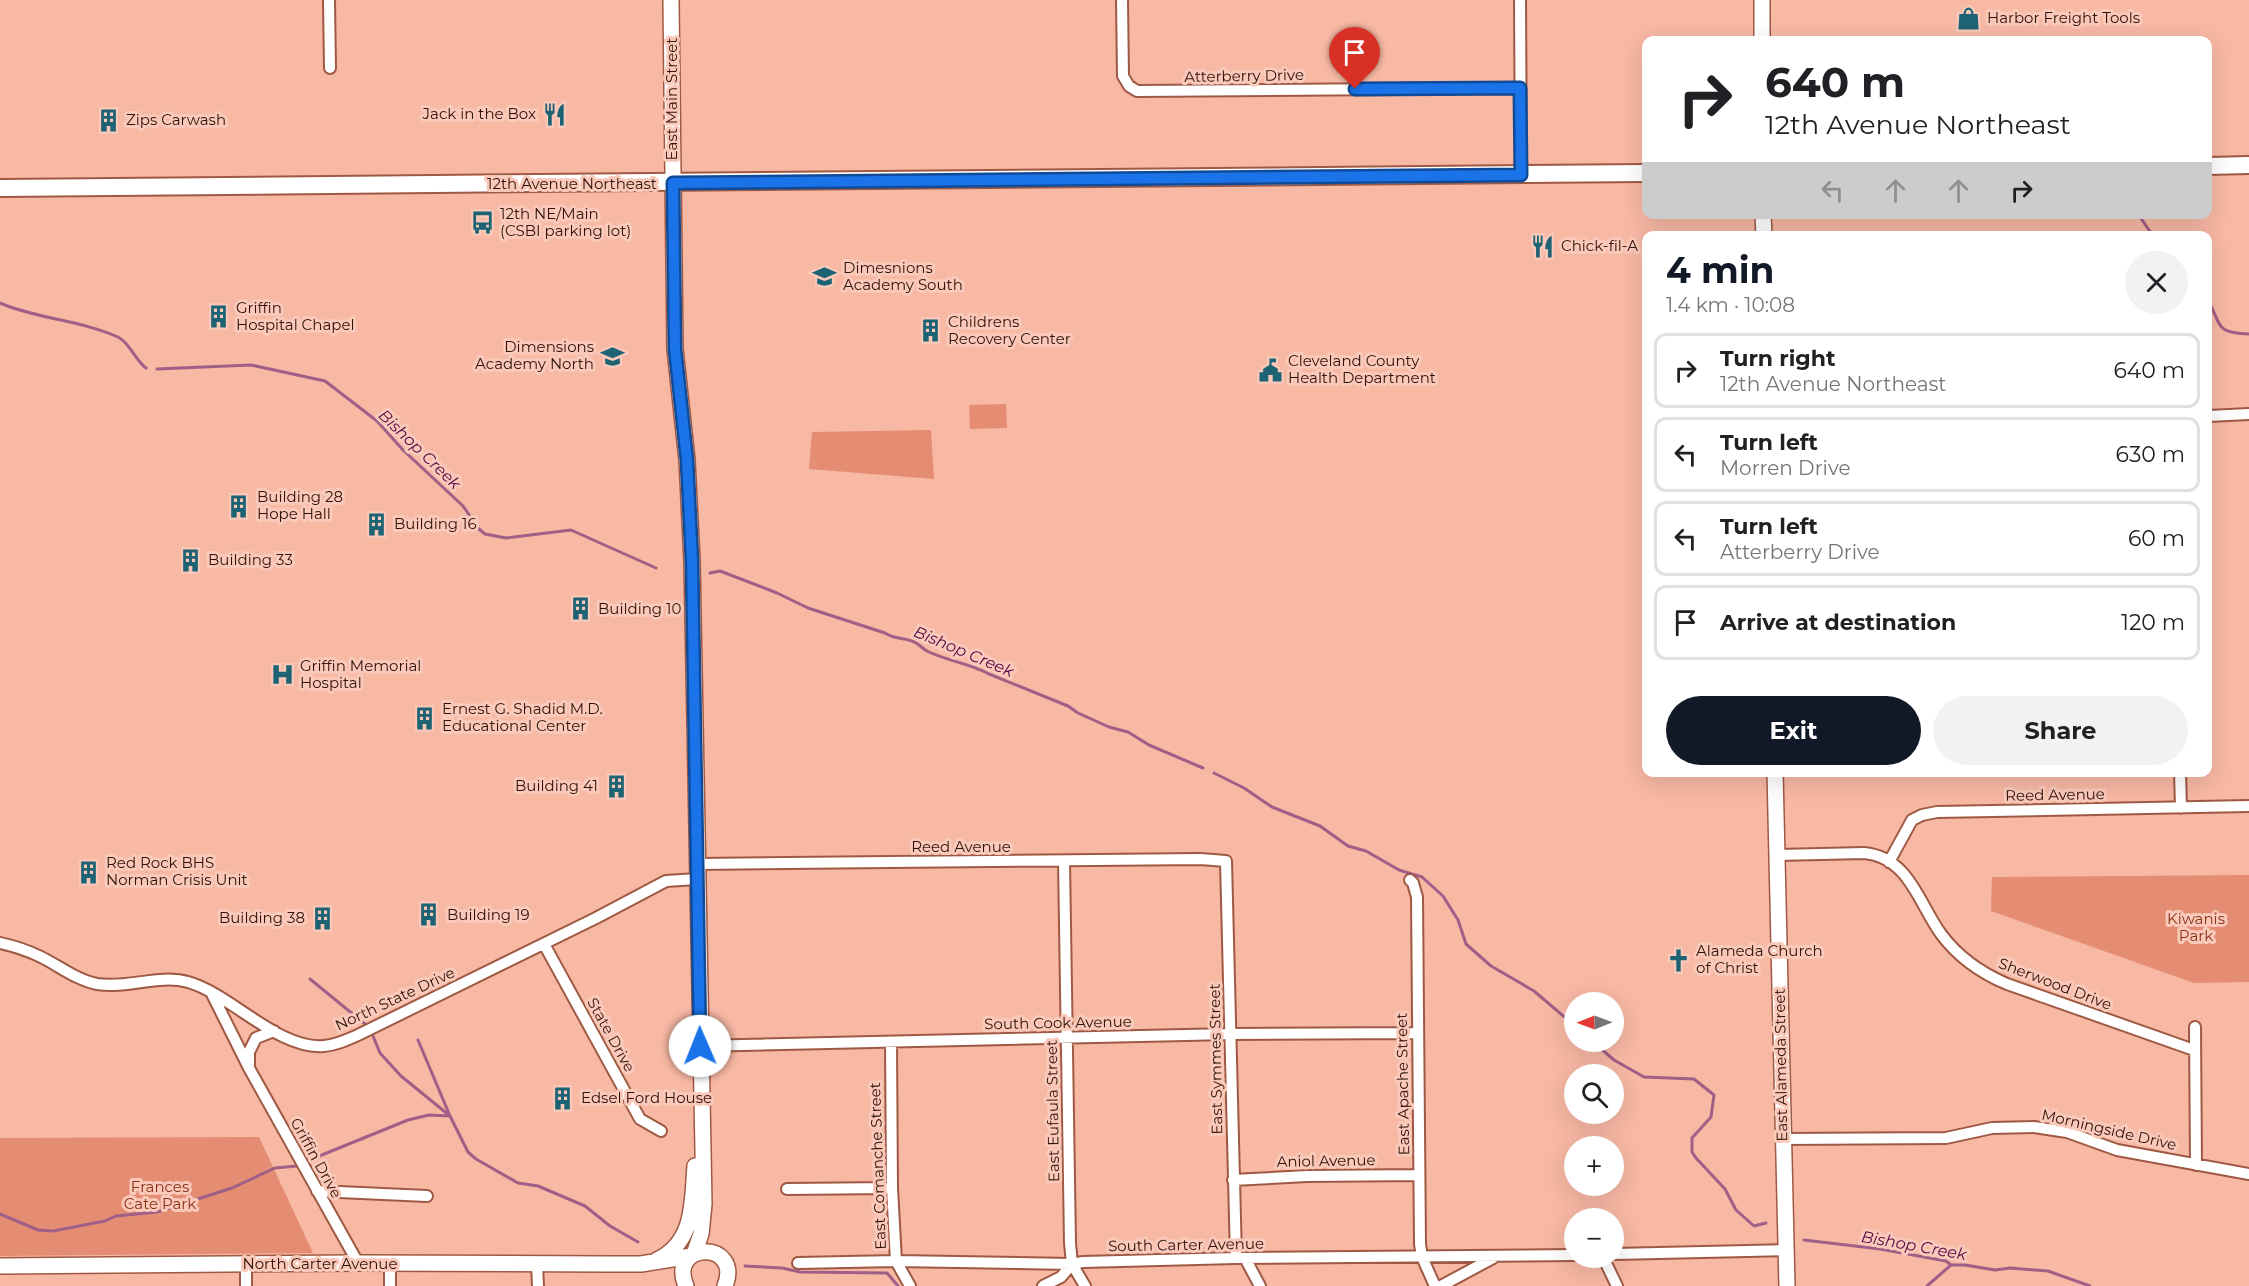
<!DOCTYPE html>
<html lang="en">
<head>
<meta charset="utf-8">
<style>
  body { margin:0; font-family:Montserrat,sans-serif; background:#f2f2f2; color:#202124; height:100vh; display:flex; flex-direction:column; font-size:22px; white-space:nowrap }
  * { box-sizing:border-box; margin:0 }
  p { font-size:20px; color:#757577 }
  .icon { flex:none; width:33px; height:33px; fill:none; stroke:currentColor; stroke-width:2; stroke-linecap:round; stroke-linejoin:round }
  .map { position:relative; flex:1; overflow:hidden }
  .drawer { position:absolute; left:1642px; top:231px; width:570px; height:546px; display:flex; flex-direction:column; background:#fff; border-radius:12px; box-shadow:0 6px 24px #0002 }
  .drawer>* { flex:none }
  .top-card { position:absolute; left:1642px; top:36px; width:570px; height:183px; border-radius:12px; box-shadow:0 6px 24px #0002; background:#fff; color:#202124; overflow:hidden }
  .needle { width:39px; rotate:269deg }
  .controls { position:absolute; left:1564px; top:992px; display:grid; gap:12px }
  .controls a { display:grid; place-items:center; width:60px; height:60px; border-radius:50%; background:#fff; box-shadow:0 6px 24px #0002; font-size:30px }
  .pin { position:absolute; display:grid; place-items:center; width:51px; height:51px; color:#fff; margin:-62px -26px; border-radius:50% 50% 50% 0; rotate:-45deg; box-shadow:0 0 6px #0007 }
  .pin .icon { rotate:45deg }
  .me { position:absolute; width:66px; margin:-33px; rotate:359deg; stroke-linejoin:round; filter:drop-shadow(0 0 4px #0008) }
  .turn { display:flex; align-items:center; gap:21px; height:126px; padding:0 24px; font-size:27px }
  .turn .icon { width:78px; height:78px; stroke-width:2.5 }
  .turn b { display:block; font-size:42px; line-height:51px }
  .lanes { display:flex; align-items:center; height:57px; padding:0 24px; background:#0003; justify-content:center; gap:30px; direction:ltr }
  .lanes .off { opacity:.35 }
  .round { display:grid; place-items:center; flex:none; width:63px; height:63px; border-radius:32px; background:#f2f2f2 }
  .summary { display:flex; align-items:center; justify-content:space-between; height:102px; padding:0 24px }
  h1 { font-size:36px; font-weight:700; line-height:45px; color:#111827 }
  .primary-button { display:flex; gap:12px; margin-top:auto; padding:12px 24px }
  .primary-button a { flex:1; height:69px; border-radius:36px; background:#111827; color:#fff; font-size:24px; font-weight:700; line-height:69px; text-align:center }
  .primary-button a+a { background:#f2f2f2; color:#202124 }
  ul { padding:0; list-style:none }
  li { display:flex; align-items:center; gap:18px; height:75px; margin:0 12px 9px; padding:0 12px; border:3px solid #e0e0e0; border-radius:12px }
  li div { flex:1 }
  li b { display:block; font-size:22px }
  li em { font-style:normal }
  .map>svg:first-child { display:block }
  .green { fill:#e58d73 }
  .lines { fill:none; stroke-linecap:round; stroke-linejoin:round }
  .stream { stroke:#a05f86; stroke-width:3 }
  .street-casing { stroke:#9f5943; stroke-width:14 }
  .secondary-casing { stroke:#9f5943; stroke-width:18 }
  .primary-casing { stroke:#9f5943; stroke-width:20 }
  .street { stroke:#fff; stroke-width:10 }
  .secondary { stroke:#fff; stroke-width:15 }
  .primary { stroke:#fff; stroke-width:16 }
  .route-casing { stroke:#114b97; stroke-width:15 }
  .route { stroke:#1a73e8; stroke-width:10 }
  .labels { text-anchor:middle; stroke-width:6; stroke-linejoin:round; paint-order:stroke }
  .poi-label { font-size:15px; fill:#2f130a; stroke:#fac9ba; text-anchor:start }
  .street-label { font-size:15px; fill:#2f130a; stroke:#fac9ba }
  .park-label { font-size:15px; fill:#883317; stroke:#fac9ba }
  .water-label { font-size:16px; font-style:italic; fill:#530945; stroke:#fac9ba }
</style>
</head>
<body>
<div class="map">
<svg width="2249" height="1286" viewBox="0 0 2249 1286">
  <rect width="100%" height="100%" fill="#f7b8a4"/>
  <path class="green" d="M1006 404 1007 428 970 429 969 405Z
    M931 430 934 479 809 469 812 432Z
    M2249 875V982L2194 983 1991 911 1992 877Z
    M259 1137 313 1253 0 1256V1138Z"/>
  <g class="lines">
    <path class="stream" d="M2138 214 2153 236
      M2208 300C2222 325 2214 333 2249 334
      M0 303C37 319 80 320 118 337 130 343 135 360 146 368
      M157 369 251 365 325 381 377 421 403 450 463 506 479 529 485 534 506 538 571 530 656 568
      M710 573 720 571 777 593 808 608 885 633C895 640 906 637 916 643 920 645 923 649 927 651 947 661 969 663 989 674L1068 706 1078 713 1109 727 1128 732 1149 745 1203 768
      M1214 773 1244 788 1272 807 1320 826 1348 846 1366 851 1399 870 1422 877 1443 896 1458 920 1466 944 1491 966 1534 991 1575 1026
      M310 979 365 1024
      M373 1036 380 1053 401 1076 450 1116 468 1152 476 1159 518 1183 538 1186 585 1206 610 1226 638 1242
      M1592 1041 1614 1060 1644 1077 1694 1079 1714 1095 1711 1117 1692 1138V1152L1696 1158 1725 1189 1736 1210 1754 1226 1766 1223
      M307 1161 408 1120 429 1115 450 1116 418 1040
      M0 1214 38 1230 53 1231 105 1221 116 1216 157 1212 232 1188 275 1168 297 1166
      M1804 1240 1880 1249 1946 1261 1951 1265H1965L1995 1270 2010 1268 2048 1271 2090 1286
      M745 1266 782 1268 800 1272 887 1273 898 1286
      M1927 1286 1951 1265"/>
    <defs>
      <path id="street" d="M329 0 330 68
        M1122 0 1123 76 1129 86 1137 91 1520 88
        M1520 0 1521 175
        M2208 416 2249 414
        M2180 772 2181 808
        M1777 855 1864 853C1909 857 1919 904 1941 934 1958 957 1981 973 2007 984L2194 1050
        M1064 861 1070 1243 1072 1264 1085 1286
        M1889 862 1912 820 1922 815 1937 812 2249 806
        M697 864 1200 859 1226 861 1236 1258
        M1410 880 1413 883 1417 897 1420 1244 1422 1257 1435 1286
        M0 943C14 946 26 950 39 956 58 965 76 980 97 984 127 989 159 974 188 982 231 994 278 1050 324 1046 336 1045 347 1040 358 1035L596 918 666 881 697 879
        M544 944 640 1119 661 1131
        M211 992 249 1068 358 1263
        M2195 1027 2196 1165
        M891 1042 892 1188 896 1261 910 1286
        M700 1046 1231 1034 1417 1033
        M249 1065V1052L256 1038 274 1031
        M1783 1139 1946 1138 1992 1128 2034 1127 2067 1132 2117 1150 2249 1174
        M1233 1180 1307 1176 1419 1175
        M787 1189 892 1188
        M317 1191 427 1196
        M1614 1254 1786 1250
        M1603 1257 1617 1286
        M1245 1258 1260 1286
        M390 1263V1286
        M798 1263 896 1261 1072 1264 1083 1262 1236 1258 1575 1255
        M246 1264V1286
        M537 1264 538 1286
        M1043 1286 1061 1277 1072 1264
        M1441 1286 1493 1258"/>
      <path id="secondary" d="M671 0 675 349 687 460 692 561 704 1204 701 1234 694 1254
        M1762 0V40
        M1763 214 1764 236
        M1775 772 1787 1286
        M657 1260C695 1242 692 1202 695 1166
        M0 1266 358 1263 607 1264H641L691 1256
        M686 1286C667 1241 743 1240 725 1286"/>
      <path id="primary" d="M2208 166 2249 165
        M0 188 1647 173"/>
    </defs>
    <use href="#street" class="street-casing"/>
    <use href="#secondary" class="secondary-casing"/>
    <use href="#primary" class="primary-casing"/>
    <use href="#street" class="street"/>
    <use href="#secondary" class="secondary"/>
    <use href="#primary" class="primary"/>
  </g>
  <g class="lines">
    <defs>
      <path id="route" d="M700 1046 692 561 687 460 675 349 673 183 1521 175 1520 88 1355 89"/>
    </defs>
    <use href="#route" class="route-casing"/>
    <use href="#route" class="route"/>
  </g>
  <defs>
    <symbol id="shop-bare" viewBox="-9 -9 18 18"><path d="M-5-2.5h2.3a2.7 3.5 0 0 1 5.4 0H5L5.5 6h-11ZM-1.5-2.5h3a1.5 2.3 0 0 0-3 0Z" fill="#1d6374" stroke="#fac9ba" stroke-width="2.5" paint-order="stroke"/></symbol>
    <symbol id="restaurant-bare" viewBox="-9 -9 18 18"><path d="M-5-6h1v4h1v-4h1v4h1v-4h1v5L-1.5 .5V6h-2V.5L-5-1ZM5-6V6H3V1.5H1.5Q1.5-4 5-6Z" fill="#1d6374" stroke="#fac9ba" stroke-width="2.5" paint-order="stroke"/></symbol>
    <symbol id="building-bare" viewBox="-9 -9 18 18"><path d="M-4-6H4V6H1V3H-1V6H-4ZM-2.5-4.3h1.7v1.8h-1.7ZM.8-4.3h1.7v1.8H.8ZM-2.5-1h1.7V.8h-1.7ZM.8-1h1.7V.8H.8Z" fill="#1d6374" stroke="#fac9ba" stroke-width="2.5" paint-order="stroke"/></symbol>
    <symbol id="bus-bare" viewBox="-9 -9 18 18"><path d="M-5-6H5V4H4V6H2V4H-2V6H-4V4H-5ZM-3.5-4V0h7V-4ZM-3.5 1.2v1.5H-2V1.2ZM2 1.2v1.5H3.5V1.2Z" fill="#1d6374" stroke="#fac9ba" stroke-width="2.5" paint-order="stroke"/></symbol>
    <symbol id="school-bare" viewBox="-9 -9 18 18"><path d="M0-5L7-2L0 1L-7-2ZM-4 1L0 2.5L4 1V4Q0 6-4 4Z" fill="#1d6374" stroke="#fac9ba" stroke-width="2.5" paint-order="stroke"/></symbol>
    <symbol id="civic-bare" viewBox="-9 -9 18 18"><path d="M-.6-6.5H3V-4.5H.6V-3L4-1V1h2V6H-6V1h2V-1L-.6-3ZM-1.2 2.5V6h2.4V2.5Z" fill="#1d6374" stroke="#fac9ba" stroke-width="2.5" paint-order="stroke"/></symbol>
    <symbol id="hospital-bare" viewBox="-9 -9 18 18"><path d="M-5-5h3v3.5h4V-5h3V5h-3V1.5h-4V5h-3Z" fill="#1d6374" stroke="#fac9ba" stroke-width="2.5" paint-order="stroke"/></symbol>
    <symbol id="church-bare" viewBox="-9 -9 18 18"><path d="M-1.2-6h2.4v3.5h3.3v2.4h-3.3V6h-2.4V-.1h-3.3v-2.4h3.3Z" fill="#1d6374" stroke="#fac9ba" stroke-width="2.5" paint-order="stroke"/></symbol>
  </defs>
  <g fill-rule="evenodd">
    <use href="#shop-bare" x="1952" y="2" width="33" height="33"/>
    <use href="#restaurant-bare" x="538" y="98" width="33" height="33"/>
    <use href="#building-bare" x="92" y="104" width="33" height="33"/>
    <use href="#bus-bare" x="466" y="206" width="33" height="33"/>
    <use href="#restaurant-bare" x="1526" y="230" width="33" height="33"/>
    <use href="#school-bare" x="808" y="260" width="33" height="33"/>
    <use href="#building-bare" x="202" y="300" width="33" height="33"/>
    <use href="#building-bare" x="914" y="314" width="33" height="33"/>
    <use href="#school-bare" x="596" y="340" width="33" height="33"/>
    <use href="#civic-bare" x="1254" y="354" width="33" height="33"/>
    <use href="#building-bare" x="222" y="490" width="33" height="33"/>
    <use href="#building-bare" x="360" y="508" width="33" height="33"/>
    <use href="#building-bare" x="174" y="544" width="33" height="33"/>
    <use href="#building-bare" x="564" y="592" width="33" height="33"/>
    <use href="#hospital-bare" x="266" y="658" width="33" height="33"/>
    <use href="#building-bare" x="408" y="702" width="33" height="33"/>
    <use href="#building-bare" x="600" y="770" width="33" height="33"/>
    <use href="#building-bare" x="72" y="856" width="33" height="33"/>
    <use href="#building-bare" x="412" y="898" width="33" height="33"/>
    <use href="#building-bare" x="306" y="902" width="33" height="33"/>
    <use href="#church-bare" x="1662" y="944" width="33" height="33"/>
    <use href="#building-bare" x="546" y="1082" width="33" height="33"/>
  </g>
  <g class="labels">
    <g class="poi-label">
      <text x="1987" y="23">Harbor Freight Tools</text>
      <text x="536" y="119" text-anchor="end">Jack in the Box</text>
      <text x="126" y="125">Zips Carwash</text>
      <text x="500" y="219">12th NE/Main<tspan x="500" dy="17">(CSBI parking lot)</tspan></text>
      <text x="1561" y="251">Chick-fil-A</text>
      <text x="843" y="273">Dimesnions<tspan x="843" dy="17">Academy South</tspan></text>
      <text x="236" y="313">Griffin<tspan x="236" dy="17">Hospital Chapel</tspan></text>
      <text x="948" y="327">Childrens<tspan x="948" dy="17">Recovery Center</tspan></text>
      <text x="594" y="352" text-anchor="end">Dimensions<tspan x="594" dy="17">Academy North</tspan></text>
      <text x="1288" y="366">Cleveland County<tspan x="1288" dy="17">Health Department</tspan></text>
      <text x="257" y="502">Building 28<tspan x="257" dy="17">Hope Hall</tspan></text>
      <text x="394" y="529">Building 16</text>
      <text x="208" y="565">Building 33</text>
      <text x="598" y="614">Building 10</text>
      <text x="300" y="671">Griffin Memorial<tspan x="300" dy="17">Hospital</tspan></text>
      <text x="442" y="714">Ernest G. Shadid M.D.<tspan x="442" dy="17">Educational Center</tspan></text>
      <text x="598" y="791" text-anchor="end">Building 41</text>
      <text x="106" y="868">Red Rock BHS<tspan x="106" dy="17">Norman Crisis Unit</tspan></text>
      <text x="447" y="920">Building 19</text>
      <text x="305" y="923" text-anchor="end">Building 38</text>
      <text x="1696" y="956">Alameda Church<tspan x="1696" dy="17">of Christ</tspan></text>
      <text x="581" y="1103">Edsel Ford House</text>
    </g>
    <g class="street-label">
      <text transform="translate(1244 76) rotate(-1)" y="5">Atterberry Drive</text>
      <text transform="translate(672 99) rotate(-90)" y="5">East Main Street</text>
      <text x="572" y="189">12th Avenue Northeast</text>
      <text transform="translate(2055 795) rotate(-1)" y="5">Reed Avenue</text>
      <text x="961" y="852">Reed Avenue</text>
      <text transform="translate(2055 984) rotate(21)" y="5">Sherwood Drive</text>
      <text transform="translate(395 999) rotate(-25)" y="5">North State Drive</text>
      <text transform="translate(1058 1023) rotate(-1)" y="5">South Cook Avenue</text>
      <text transform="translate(611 1035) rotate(61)" y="5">State Drive</text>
      <text transform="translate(1216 1059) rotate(-91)" y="5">East Symmes Street</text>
      <text transform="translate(1781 1065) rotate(-91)" y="5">East Alameda Street</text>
      <text transform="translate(1403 1084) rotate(-91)" y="5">East Apache Street</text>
      <text transform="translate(1053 1111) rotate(-91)" y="5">East Eufaula Street</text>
      <text transform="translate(2109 1130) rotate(13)" y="5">Morningside Drive</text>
      <text transform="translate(316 1158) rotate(61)" y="5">Griffin Drive</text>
      <text transform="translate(1326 1161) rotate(-1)" y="5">Aniol Avenue</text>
      <text transform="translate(878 1166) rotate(-92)" y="5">East Comanche Street</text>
      <text transform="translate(1186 1245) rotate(-1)" y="5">South Carter Avenue</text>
      <text x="320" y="1269">North Carter Avenue</text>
    </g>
    <g class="park-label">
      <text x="2196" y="924">Kiwanis<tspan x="2196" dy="17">Park</tspan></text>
      <text x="160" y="1192">Frances<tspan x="160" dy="17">Cate Park</tspan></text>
    </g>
    <g class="water-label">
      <text transform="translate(420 449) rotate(44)" y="6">Bishop Creek</text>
      <text transform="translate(964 651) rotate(23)" y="6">Bishop Creek</text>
      <text transform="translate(1914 1245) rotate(10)" y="6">Bishop Creek</text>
    </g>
  </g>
</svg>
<div class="controls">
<a><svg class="needle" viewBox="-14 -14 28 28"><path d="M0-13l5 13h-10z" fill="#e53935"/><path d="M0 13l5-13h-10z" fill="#757577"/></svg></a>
<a><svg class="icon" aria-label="search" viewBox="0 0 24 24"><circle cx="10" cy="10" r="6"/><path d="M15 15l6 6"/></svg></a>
<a>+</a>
<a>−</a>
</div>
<div class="pin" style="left:1355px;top:89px;background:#d93025"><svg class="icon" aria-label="arrive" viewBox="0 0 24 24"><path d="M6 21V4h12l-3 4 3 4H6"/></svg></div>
<svg class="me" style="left:700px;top:1046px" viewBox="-20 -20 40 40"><circle r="19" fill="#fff"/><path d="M0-13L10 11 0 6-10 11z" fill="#1a73e8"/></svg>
<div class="top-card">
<div class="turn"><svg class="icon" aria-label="right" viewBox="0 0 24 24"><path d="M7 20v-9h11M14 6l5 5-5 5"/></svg><div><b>640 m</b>12th Avenue Northeast</div></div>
<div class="lanes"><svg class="icon off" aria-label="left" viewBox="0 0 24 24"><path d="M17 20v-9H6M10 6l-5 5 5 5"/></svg><svg class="icon off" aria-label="ahead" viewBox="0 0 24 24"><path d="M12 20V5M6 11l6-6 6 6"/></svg><svg class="icon off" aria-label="ahead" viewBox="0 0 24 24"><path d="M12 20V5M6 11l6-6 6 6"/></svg><svg class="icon" aria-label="right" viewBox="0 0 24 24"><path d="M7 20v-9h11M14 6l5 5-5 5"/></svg></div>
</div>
<section class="drawer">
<div class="summary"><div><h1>4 min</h1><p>1.4 km · 10:08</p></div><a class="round"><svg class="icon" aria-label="close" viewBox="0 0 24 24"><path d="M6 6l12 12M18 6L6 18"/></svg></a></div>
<ul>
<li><svg class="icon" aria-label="right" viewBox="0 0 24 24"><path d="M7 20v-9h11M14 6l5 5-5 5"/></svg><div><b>Turn right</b><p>12th Avenue Northeast</p></div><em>640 m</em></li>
<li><svg class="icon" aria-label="left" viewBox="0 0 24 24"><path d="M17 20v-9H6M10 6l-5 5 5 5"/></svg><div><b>Turn left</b><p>Morren Drive</p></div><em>630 m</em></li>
<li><svg class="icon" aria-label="left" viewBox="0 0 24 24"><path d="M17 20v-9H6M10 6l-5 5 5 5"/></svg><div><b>Turn left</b><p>Atterberry Drive</p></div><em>60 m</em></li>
<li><svg class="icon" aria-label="arrive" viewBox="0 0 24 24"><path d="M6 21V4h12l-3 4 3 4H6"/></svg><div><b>Arrive at destination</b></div><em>120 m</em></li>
</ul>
<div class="primary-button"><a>Exit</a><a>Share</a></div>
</section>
</div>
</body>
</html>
